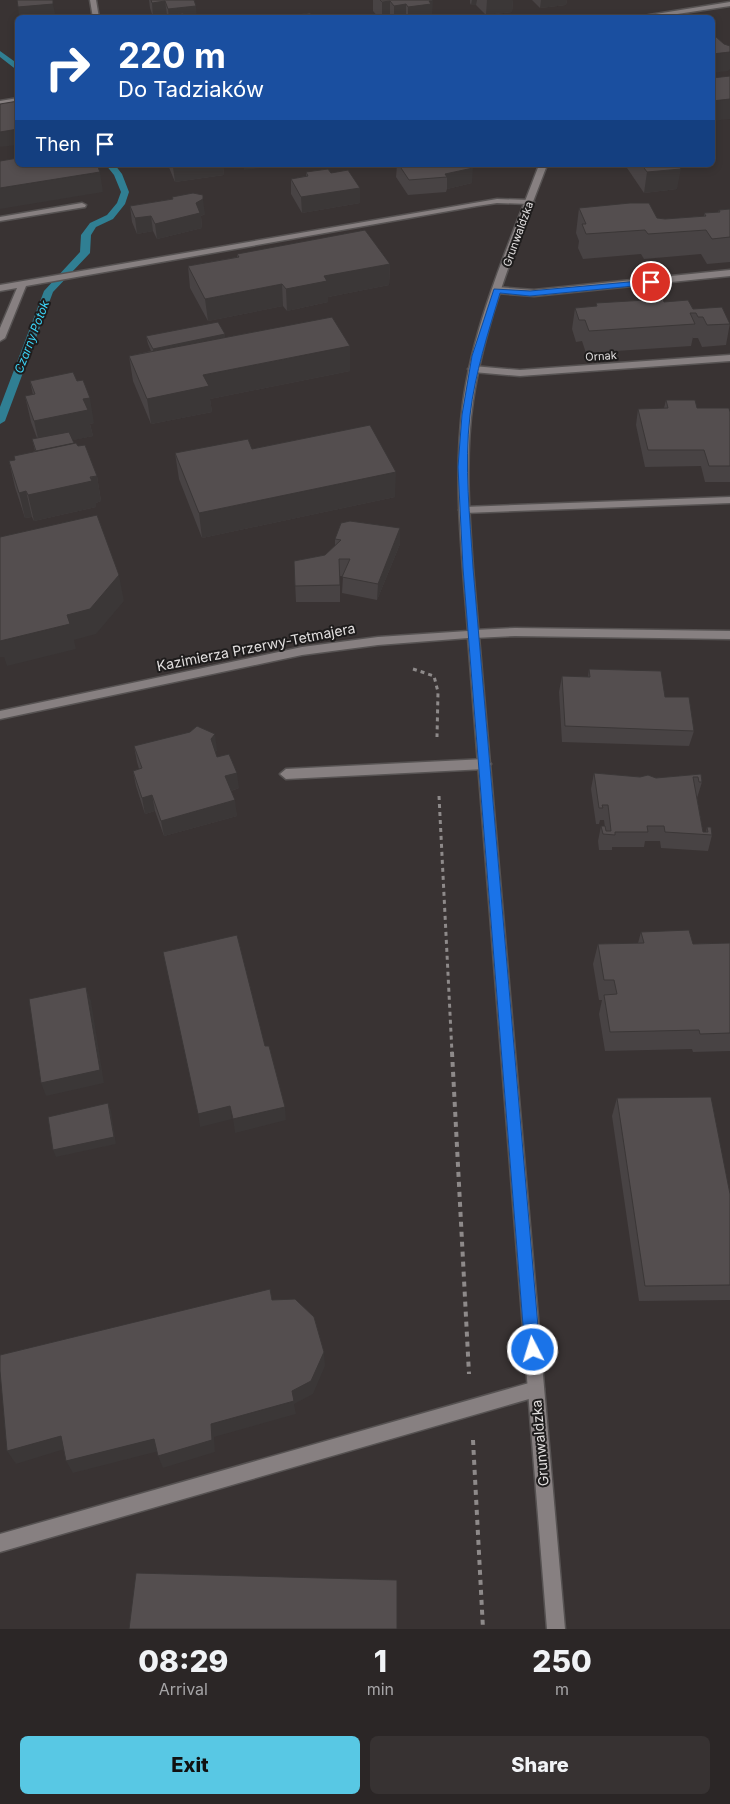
<!DOCTYPE html>
<html lang="en">
<head>
<meta charset="utf-8">
<style>
  body { margin:0; font-family:Inter,sans-serif; background:#373232; color:#f1f3f6; height:100vh; display:flex; flex-direction:column; font-size:19px; white-space:nowrap }
  * { box-sizing:border-box; margin:0 }
  p { font-size:16px; color:#a6a5a7 }
  .icon { flex:none; width:28px; height:28px; fill:none; stroke:currentColor; stroke-width:2; stroke-linecap:round; stroke-linejoin:round }
  .map { position:relative; height:1629px; overflow:hidden }
  .panel { display:flex; flex-direction:column; background:#2b2626; flex:1 }
  .panel>* { flex:none }
  .banner { position:absolute; left:15px; top:15px; width:700px; height:152px; border-radius:8px; box-shadow:0 2px 8px #0003,0 0 0 1px #474343; background:#1a4fa0; color:#fff; overflow:hidden }
  .pin { position:absolute; display:grid; place-items:center; width:42px; height:42px; color:#fff; margin:-21px; border:2px solid #fff; border-radius:50%; box-shadow:0 1px 5px #0007 }
  .me { position:absolute; width:55px; margin:-28px; rotate:355deg; stroke-linejoin:round; filter:drop-shadow(0 0 4px #0008) }
  .turn { display:flex; align-items:center; gap:18px; height:105px; padding:0 20px; font-size:22px }
  .turn .icon { width:65px; height:65px; stroke-width:2.5 }
  .turn b { display:block; font-size:35px; line-height:42px }
  .then { display:flex; align-items:center; height:48px; padding:0 20px; background:#0003; gap:10px; font-size:19px }
  .eta { display:flex; justify-content:space-evenly; align-items:center; height:85px; text-align:center }
  .eta b { font-size:30px; font-weight:800; line-height:35px }
  .button { display:flex; gap:10px; margin-top:auto; padding:10px 20px }
  .button a { flex:1; height:58px; border-radius:8px; background:#58c8e4; color:#111; font-size:20px; font-weight:800; line-height:58px; text-align:center }
  .button a+a { background:#373232; color:#f1f3f6 }
  .map>svg:first-child { display:block }
  .lines { fill:none; stroke-linecap:round; stroke-linejoin:round }
  .stream { fill:#307f93; fill-rule:evenodd }
  .service-casing { stroke:#565252; stroke-width:3 }
  .minor-casing { stroke:#565252; stroke-width:3 }
  .tertiary-casing { stroke:#565252; stroke-width:3 }
  .path-far1 { stroke:#8e8a8a; stroke-width:3; stroke-dasharray:4 4; stroke-linecap:butt }
  .path { stroke:#8e8a8a; stroke-width:4; stroke-dasharray:5 5; stroke-linecap:butt }
  .service { fill:#878081; fill-rule:evenodd }
  .minor { fill:#878081; fill-rule:evenodd }
  .tertiary { fill:#878081; fill-rule:evenodd }
  .wall { fill:#484344 }
  .shaded-wall { fill:#3b3737 }
  .building { fill:#544e4f; stroke:#3b3737 }
  .route { fill:#1a73e8; stroke:#114b97 }
  .labels { text-anchor:middle; stroke-width:4; stroke-linejoin:round; paint-order:stroke }
  .far-street-label { font-size:11px; fill:#e1dede; stroke:#1e1c1c }
  .far-water-label { font-size:12px; font-style:italic; fill:#3bd5f8; stroke:#1e1c1c }
  .street-label { font-size:14px; fill:#e1dede; stroke:#1e1c1c }
</style>
</head>
<body>
<div class="map">
<svg width="730" height="1629" viewBox="0 0 730 1629">
  <rect width="100%" height="100%" fill="#393333"/>
  <g class="lines">
    <path class="stream" d="M0 51 18 64V71L0 57Z
      M106 165H115L122 174 129 192 125 204 113 219 96 227 91 235 90 253 53 292 5 421 0 424V407L44 291 80 252 81 235 90 223 107 215 117 203 121 192 114 175Z"/>
    <defs>
      <path id="service" d="M90 0H96L99 18H93Z
        M497 199 530 200 534 202 530 204 497 203 477 206 26 286 5 338 0 341V328L17 288 0 291V285Z
        M82 203 86 205 85 207 0 221V217Z
        M730 355V361L520 376 473 372 468 369 473 366 520 370Z
        M730 497V503L464 513 459 510 464 507Z
        M485 759 491 764 485 769 286 779 280 774 286 769Z
        M536 1381 542 1383 544 1389 542 1395 536 1397 0 1552V1534Z"/>
      <path id="minor" d="M730 2V6L651 18H631Z
        M730 270V276L534 296 497 293 493 290 497 287 534 290Z
        M515 628 730 631V639L515 636 474 638 468 634 474 630Z"/>
      <path id="tertiary" d="M18 98V102L0 105V101Z
        M539 165H547C518 242 485 319 473 401 465 456 469 513 473 568L565 1629H547L468 638 378 645 302 655 0 719V711L302 647 378 637 468 631C462 555 453 479 463 403 474 321 510 242 539 165Z"/>
    </defs>
    <use href="#service" class="service-casing"/>
    <use href="#minor" class="minor-casing"/>
    <use href="#tertiary" class="tertiary-casing"/>
    <path class="path-far1" d="M413 669 434 676 438 692 437 737
      M439 796 452 1053"/>
    <path class="path" d="M452 1052 469 1374
      M473 1440 483 1629"/>
    <use href="#service" class="service"/>
    <use href="#minor" class="minor"/>
    <use href="#tertiary" class="tertiary"/>
  </g>
  <path class="wall" d="M149 0H194L196 6 167 15 153 17 150 8Z
    M373 0H432V18H379L373 11Z
    M470 0H513L512 12 486 15 476 5H471L470 3Z
    M532 0H567L566 5 540 8Z
    M168 165H223L224 175 175 182Z
    M397 165H471L472 183 447 189 446 192 408 195 396 177Z
    M625 165H678L677 189 644 193Z
    M306 172 331 173 360 188V203L302 213 291 194V179L306 176Z
    M172 197 205 214 201 216 202 228 157 239 153 231 137 234 132 222 130 206 172 199Z
    M579 208 665 219 704 216V213L718 212 719 210 730 209V262L707 264 701 254 644 259 641 254 583 259 578 248 579 241 576 233Z
    M237 254 390 264 389 285 328 297V302L287 311 283 306 208 321 190 288 188 266 237 257Z
    M664 302 693 309 730 323 726 345 702 347 698 338H693V337L691 346 586 353 582 341 576 342 572 329 575 308 596 306V303Z
    M225 334V337L350 371 210 399 212 412 151 424 133 381 129 356 151 351 148 344 146 336Z
    M30 381 94 423 90 424 93 436 72 440 74 443 97 476 101 501 96 503V507L34 521 32 517 25 518 15 487 9 461 15 460 35 451 32 439 37 438 31 422 25 396 33 395Z
    M666 400 697 408 730 412V482H705L701 466 645 467 636 425 638 409 664 408Z
    M252 449 395 497 202 538 179 479 175 453Z
    M400 528V544L377 600 342 593 343 576H340V602H296L294 561 325 555 335 546V539Z
    M589 669 665 697 694 731 689 746 562 742 559 692 562 676 588 677Z
    M134 746 217 750 215 752 217 757 239 788 231 791 237 816 164 836 155 811 145 814 136 786 133 771 139 769 137 762Z
    M594 773 640 777 656 778 701 774 702 782 697 798 703 832H706L707 827 712 835 708 851 661 848 660 841H645L644 847H612V850H599L598 841 601 826 605 828 604 820H600L599 824H596L591 789Z
    M641 932 693 944 730 943V1051L693 1052 692 1049 605 1051 599 1014 602 1000H599L593 964 598 944 638 943Z
    M617 1098 730 1194V1300L639 1301 612 1116Z"/>
  <path class="shaded-wall" d="M426 0 433 1 432 18H408V7Z
    M472 0H477L476 5H471Z
    M487 0H513L512 12 486 15Z
    M541 0H567L566 5 540 8Z
    M165 1 167 15 153 17 152 3Z
    M390 1V18H382V2Z
    M53 4 56 18H19L18 7Z
    M406 4V18H394V6Z
    M196 6 197 18H169L168 9Z
    M730 52V69L728 71 712 73V54Z
    M730 99V119L712 121V101Z
    M18 129V145L0 147V132Z
    M186 165H223L224 175 175 182 173 167Z
    M244 165H279V166L244 170Z
    M473 168 472 183 447 189V177L445 174Z
    M681 169 677 189 644 193 647 172Z
    M100 172 103 192 0 209V188Z
    M360 188V203L302 213 301 197Z
    M203 199 205 214 201 216 202 228 157 239 155 224 196 203Z
    M151 216 153 231 137 234 135 218Z
    M390 264 389 285 328 297V302L287 311 286 289 324 276Z
    M282 284 283 306 208 321 205 299Z
    M225 334 226 343 154 357 153 349Z
    M350 346V371L210 399 212 412 151 424 147 399 203 375Z
    M90 398 94 423 90 424 93 436 40 447 34 421 83 399Z
    M396 472 395 497 202 538 199 513Z
    M97 476 101 501 96 503V507L34 521 28 495Z
    M26 491 32 517 25 518 19 493Z
    M400 528V544L377 600 378 584Z
    M119 575 124 601 96 634 74 640 76 649 7 666 4 657H0V641L67 615Z
    M215 734 217 750 213 755 211 739Z
    M237 773 239 788 227 792 225 776Z
    M152 795 155 811 145 814 142 798Z
    M235 800 237 816 164 836 161 821Z
    M86 987 91 1001 104 1083 46 1096 41 1083Z
    M108 1103 111 1111 116 1144 56 1157 53 1150Z
    M230 1106 232 1119 200 1127 198 1114Z
    M285 1107 286 1120 235 1133 233 1119Z
    M324 1352 325 1366 313 1394 294 1404 296 1414 214 1437 215 1452 163 1468 158 1456 211 1424 292 1391Z
    M61 1436 68 1448 16 1464 7 1451Z
    M154 1439 159 1451 73 1473 66 1461Z"/>
  <path class="building" d="M17 0H53V4L18 7Z
    M151 0H194L196 6 168 9 165 1 152 3Z
    M380 0H432L433 1H429L431 4 408 7 406 4 394 6 390 1 382 2Z
    M183 13 186 18H153Z
    M310 13 313 18H269Z
    M712 36H715L724 44 730 46V52L712 54Z
    M730 76V99L712 101V78Z
    M18 101V129L0 132V104Z
    M18 158V165H97L100 172 0 188V161Z
    M172 165H186L173 167Z
    M399 165H471L473 168 445 174 447 177 409 180Z
    M642 165H678L681 169 647 172Z
    M328 169 331 173 348 170 360 188 301 197 291 179 308 176 306 172Z
    M193 193 203 195V199L196 203 200 213 155 224 151 216 135 218 130 206 173 199 172 197Z
    M630 203H649L657 218 665 219 706 216 704 213 720 212 719 210 730 209V237L712 239 706 230 648 234 645 230 586 234 582 224H586L579 208Z
    M365 230 390 264 324 276 327 281 286 289 282 284 205 299 188 266 239 257 237 254Z
    M663 299 664 302 688 300 693 309 722 307 730 324 707 325 703 317H698L696 313H690L695 324 589 331 585 320H579L575 308 597 306 596 303Z
    M332 317 350 346 203 375 209 386 147 399 129 356Z
    M218 322 225 334 153 349 146 336Z
    M73 372 77 381 83 380 90 398 83 399 88 410 34 421 25 396 35 394 30 381Z
    M666 400H695L697 408H729L730 412V466H709L704 450H648L638 409 668 408Z
    M370 425 396 472 199 513 175 453 248 439 252 449Z
    M69 432 74 443 36 451 32 439Z
    M76 443 78 446 85 445 97 476 90 477 92 481 28 495 26 491 19 493 9 461 15 460 14 456Z
    M97 515 119 575 90 609 67 615 70 624 0 641V537Z
    M350 521 400 528 378 584 342 577 350 559H339L340 585 295 586 294 561 325 555 341 540 335 539 341 523Z
    M589 669 661 671 665 697H689L694 731 565 726 562 676 590 677Z
    M197 726 215 734 211 739 217 757 229 754 237 773 225 776 235 800 161 821 152 795 142 798 133 771 142 768 134 746 190 732Z
    M594 773 640 777 648 775 656 778 701 774 702 782H699L698 777H693L703 832H708L707 827H711L712 835 665 832 664 826H647L648 832H615V835L603 834 601 826H605L606 831H611L608 805H602L603 808H599Z
    M689 930 693 944 730 943V1033L700 1034 699 1030 610 1032 604 995 617 994 614 980H604L598 944 644 943 641 932Z
    M237 935 265 1046H269L285 1107 233 1119 230 1106 198 1114 163 952Z
    M86 987 100 1070 41 1083 29 999Z
    M711 1097 730 1194V1285L645 1286 617 1098Z
    M108 1103 114 1137 53 1150 48 1117Z
    M270 1289 272 1300 295 1299 314 1317 324 1352 311 1381 292 1391 294 1401 211 1424 212 1440 158 1456 154 1439 66 1461 61 1436 7 1451 0 1371V1355Z
    M136 1573 397 1580V1629H129Z"/>
  <path class="route" d="M651 280 654 281V284L530 296 500 293C488 333 475 373 470 415 464 466 470 517 473 568L540 1350 538 1355 533 1357 527 1355 525 1350 463 568 458 467 462 415 472 356 494 289 530 291Z"/>
  <g class="labels">
    <g class="far-street-label">
      <text transform="translate(518 234) rotate(-70)" y="4">Grunwaldzka</text>
      <text transform="translate(601 356) rotate(-4)" y="4">Ornak</text>
    </g>
    <g class="far-water-label">
      <text transform="translate(32 337) rotate(-69)" y="4">Czarny Potok</text>
    </g>
    <g class="street-label">
      <text transform="translate(256 647) rotate(-11)" y="5">Kazimierza Przerwy-Tetmajera</text>
      <text transform="translate(540 1443) rotate(-95)" y="5">Grunwaldzka</text>
    </g>
  </g>
</svg>
<div class="pin" style="left:651px;top:282px;background:#d93025"><svg class="icon" aria-label="arrive" viewBox="0 0 24 24"><path d="M6 21V4h12l-3 4 3 4H6"/></svg></div>
<svg class="me" style="left:533px;top:1350px" viewBox="-20 -20 40 40"><circle r="17" fill="#1a73e8" stroke="#fff" stroke-width="3"/><path d="M0-11L8 9 0 5-8 9z" fill="#fff"/></svg>
<div class="banner">
<div class="turn"><svg class="icon" aria-label="right" viewBox="0 0 24 24"><path d="M7 20v-9h11M14 6l5 5-5 5"/></svg><div><b>220 m</b>Do Tadziaków</div></div>
<div class="then">Then<svg class="icon" aria-label="arrive" viewBox="0 0 24 24"><path d="M6 21V4h12l-3 4 3 4H6"/></svg></div>
</div>
</div>
<section class="panel">
<div class="eta">
<div><b>08:29</b><p>Arrival</p></div>
<div><b>1</b><p>min</p></div>
<div><b>250</b><p>m</p></div>
</div>
<div class="button"><a>Exit</a><a>Share</a></div>
</section>
</body>
</html>
